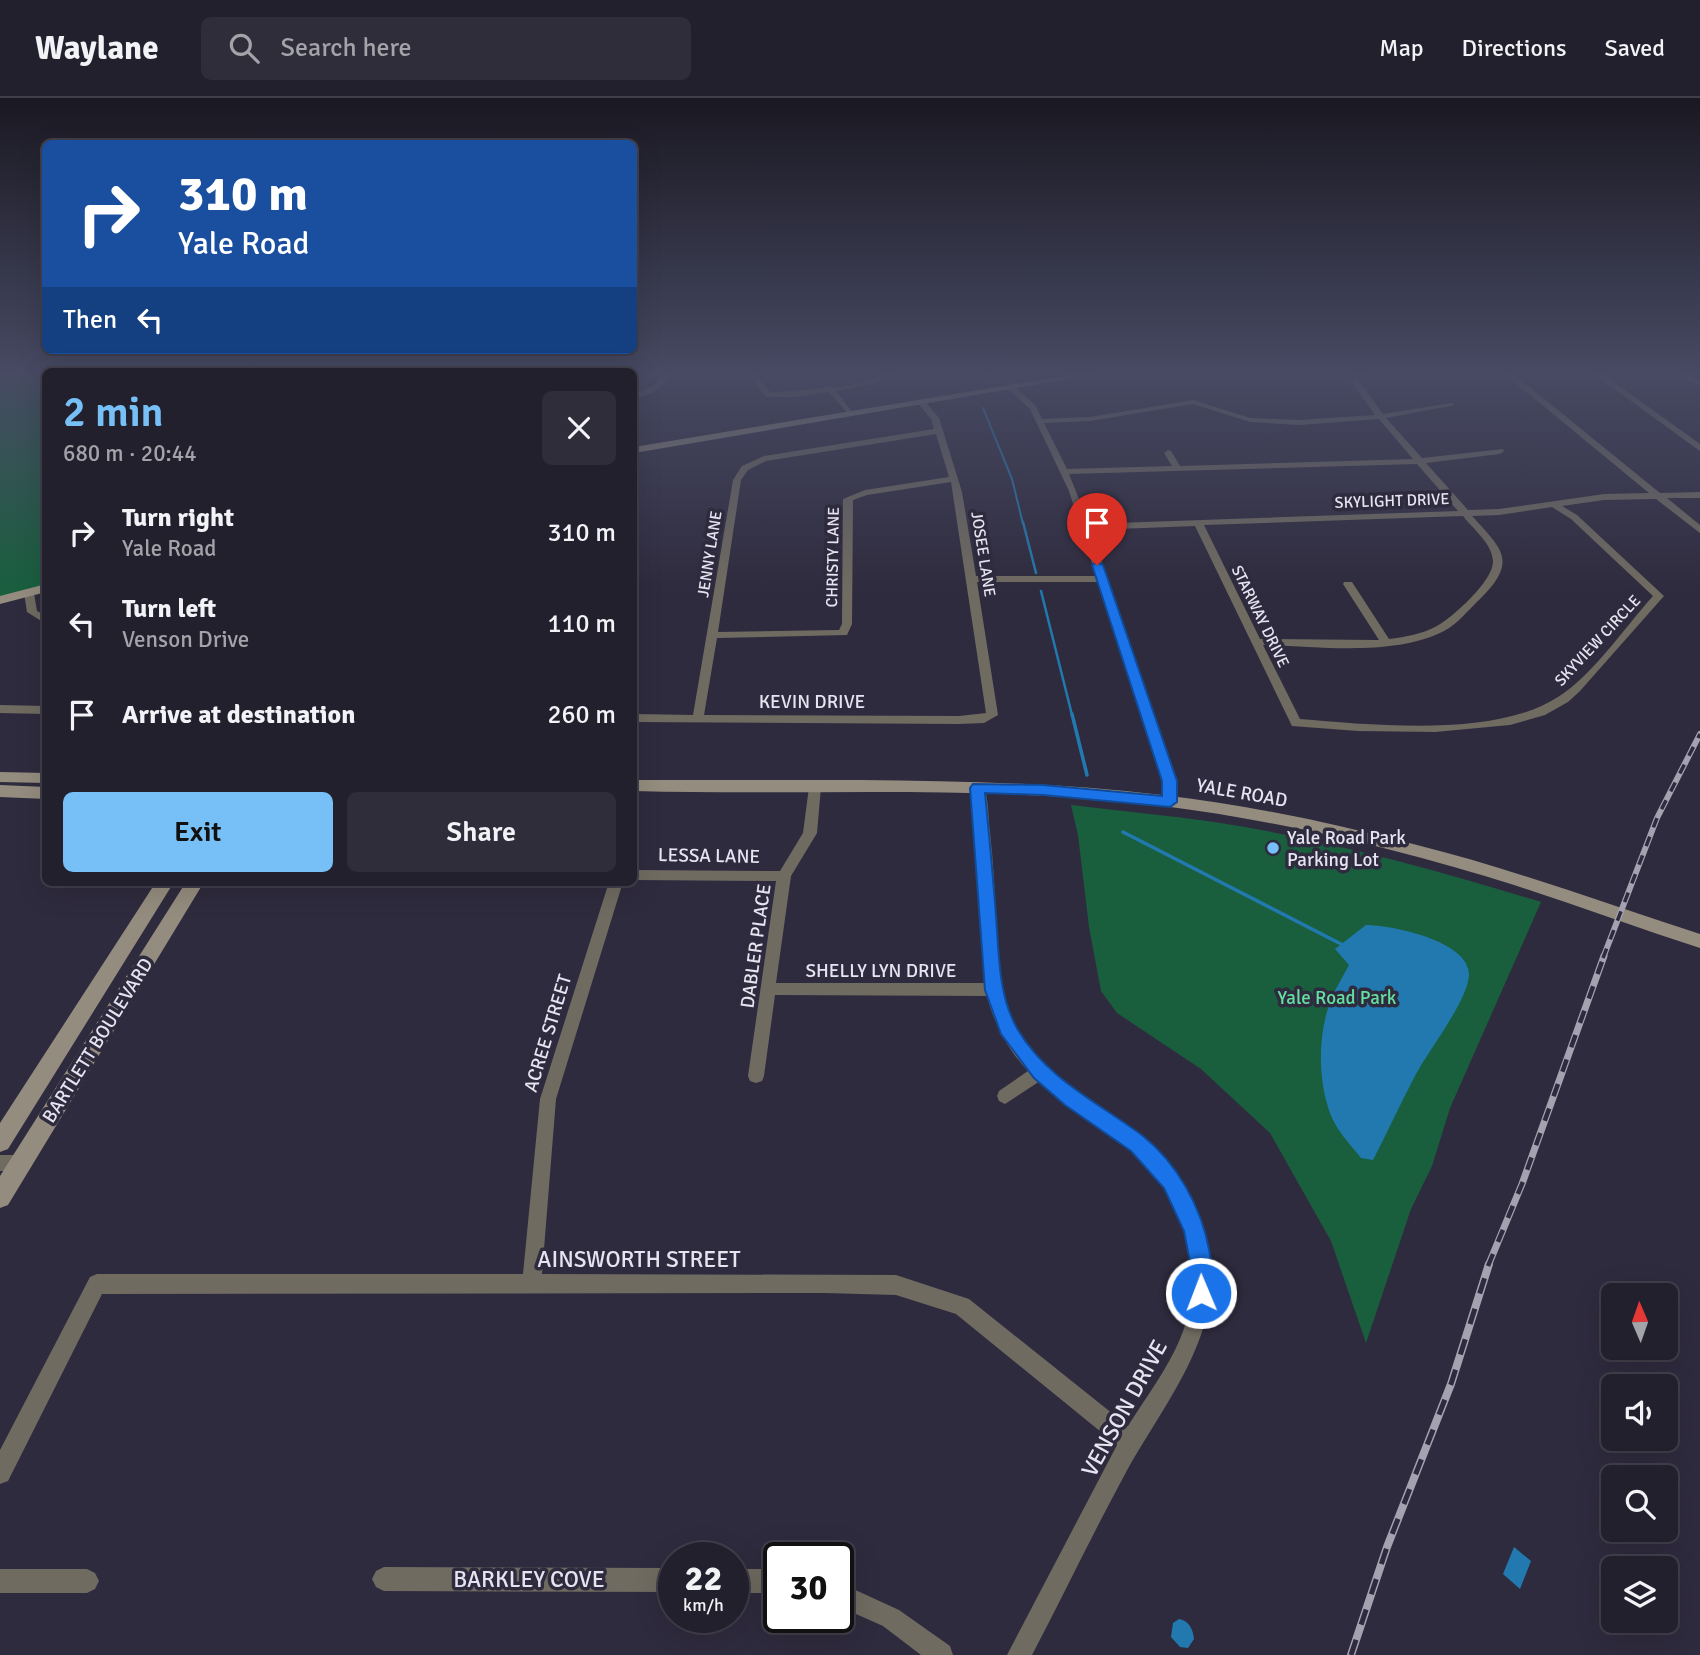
<!DOCTYPE html>
<html lang="en">
<head>
<meta charset="utf-8">
<style>
  body { margin:0; font-family:Signika,sans-serif; background:#2f2d3a; color:#f1f3f6; height:100vh; display:flex; flex-direction:column; font-size:26px; white-space:nowrap }
  * { box-sizing:border-box; margin:0 }
  p { font-size:23px; color:#a3a3aa }
  .icon { flex:none; width:38px; height:38px; fill:none; stroke:currentColor; stroke-width:2; stroke-linecap:round; stroke-linejoin:round }
  .map { position:relative; flex:1; overflow:hidden }
  .panel { position:absolute; left:42px; top:270px; width:595px; height:518px; display:flex; flex-direction:column; background:#23202e; border-radius:10px; box-shadow:0 7px 28px #0002,0 0 0 2px #403e4a }
  .panel>* { flex:none }
  .banner { position:absolute; left:42px; top:42px; width:595px; height:214px; border-radius:10px; box-shadow:0 7px 28px #0002,0 0 0 2px #403e4a; background:#1a4fa0; color:#fff; overflow:hidden }
  .needle { width:46px; rotate:358deg }
  .tools { position:absolute; left:1601px; top:1185px; display:grid; gap:14px }
  .tools a { display:grid; place-items:center; width:77px; height:77px; border-radius:10px; background:#23202e; box-shadow:0 7px 28px #0002,0 0 0 2px #403e4a; font-size:35px }
  .speed { position:absolute; left:658px; top:1444px; display:flex; gap:14px; font-size:35px; font-weight:700; text-align:center }
  .speed>* { display:grid; place-content:center; width:91px; height:91px; border-radius:50%; background:#23202e; box-shadow:0 7px 28px #0002,0 0 0 2px #403e4a; line-height:1 }
  .speed small { font-size:18px; font-weight:400 }
  .speed .limit { border:4px solid #111; border-radius:10px; background:#fff; color:#111 }
  .pin { position:absolute; display:grid; place-items:center; width:60px; height:60px; color:#fff; margin:-72px -30px; border-radius:50% 50% 50% 0; rotate:-45deg; box-shadow:0 0 7px #0007 }
  .pin .icon { rotate:45deg }
  .me { position:absolute; width:77px; margin:-38px; rotate:359deg; stroke-linejoin:round; filter:drop-shadow(0 0 5px #0008) }
  .turn { display:flex; align-items:center; gap:24px; height:147px; padding:0 21px; font-size:32px }
  .turn .icon { width:91px; height:91px; stroke-width:2.5 }
  .turn b { display:block; font-size:49px; line-height:60px }
  .then { display:flex; align-items:center; height:66px; padding:0 21px; background:#0003; gap:14px; font-size:26px }
  .round { display:grid; place-items:center; flex:none; width:74px; height:74px; border-radius:10px; background:#2f2d3a }
  .overview { display:flex; align-items:center; justify-content:space-between; height:119px; padding:0 21px }
  h1 { font-size:42px; font-weight:600; line-height:52px; color:#77c0f7 }
  .action { display:flex; gap:14px; margin-top:auto; padding:14px 21px }
  .action a { flex:1; height:80px; border-radius:10px; background:#77c0f7; color:#111; font-size:28px; font-weight:600; line-height:80px; text-align:center }
  .action a+a { background:#2f2d3a; color:#f1f3f6 }
  ul { padding:0; list-style:none }
  li { display:flex; align-items:center; gap:21px; height:91px; padding:0 21px }
  li div { flex:1 }
  li b { display:block; font-size:26px }
  li em { font-style:normal }
  header { display:flex; align-items:center; gap:42px; box-sizing:border-box; height:98px; padding:0 35px; background:#23202e; border-bottom:2px solid #403e4a }
  header strong { font-size:33px }
  nav { display:flex; gap:38px; margin-inline-start:auto; font-size:24px }
  .search { width:490px; height:63px; background:#2f2d3a; display:flex; align-items:center; gap:18px; box-sizing:border-box; padding:0 24px; border-radius:10px; color:#a3a3aa; font-size:26px }
  .map>svg:first-child { display:block }
  .green { fill:#195f3e }
  .water { fill:#2279af }
  .lines { fill:none; stroke-linecap:round; stroke-linejoin:round }
  .stream-far2 { stroke:#2279af; stroke-width:2 }
  .stream-far1 { stroke:#2279af; stroke-width:2.5 }
  .stream { stroke:#2279af; stroke-width:3.5 }
  .street { fill:#706b61; fill-rule:evenodd }
  .secondary { fill:#948c7e; fill-rule:evenodd }
  .rail-far2-casing { stroke:#a4a1b0; stroke-width:6 }
  .rail-far1-casing { stroke:#a4a1b0; stroke-width:7 }
  .rail-casing { stroke:#a4a1b0; stroke-width:8 }
  .rail-far2 { stroke:#2f2b3e; stroke-width:3.5; stroke-dasharray:10; stroke-linecap:butt }
  .rail-far1 { stroke:#2f2b3e; stroke-width:4.5; stroke-dasharray:13; stroke-linecap:butt }
  .rail { stroke:#2f2b3e; stroke-width:5; stroke-dasharray:16; stroke-linecap:butt }
  .route { fill:#1a73e8; stroke:#114b97; stroke-width:2 }
  .poi-dot { fill:#77c0f7; stroke:#2f2b3e; stroke-width:2.5 }
  .labels { text-anchor:middle; stroke-width:7; stroke-linejoin:round; paint-order:stroke }
  .far-street-label { font-size:16px; fill:#e7e4f1; stroke:#2f2b3e }
  .street-label { font-size:19px; fill:#e7e4f1; stroke:#2f2b3e }
  .poi-label { font-size:19px; fill:#e7e4f1; stroke:#2f2b3e; text-anchor:start }
  .park-label { font-size:19px; fill:#64e1a0; stroke:#2f2b3e }
  .near-street-label { font-size:23px; fill:#e7e4f1; stroke:#2f2b3e }
</style>
</head>
<body>
<header>
<strong>Waylane</strong>
<div class="search"><svg class="icon" aria-label="search" viewBox="0 0 24 24"><circle cx="10" cy="10" r="6"/><path d="M15 15l6 6"/></svg>Search here</div>
<nav><a>Map</a><a>Directions</a><a>Saved</a></nav>
</header>
<div class="map">
<svg width="1700" height="1557" viewBox="0 0 1700 1557">
  <rect width="100%" height="100%" fill="#2f2b3e"/>
  <path class="green" d="M0 274H46L45 490 0 502Z
    M1071 707C1129 714 1188 719 1245 729 1345 747 1443 774 1541 804L1450 1010 1432 1068 1411 1111 1366 1245 1331 1143 1270 1035 1201 971 1117 915 1101 893 1089 829 1078 737Z"/>
  <path class="water" d="M1366 827C1391 827 1470 843 1469 877 1468 902 1429 952 1416 976 1401 1004 1388 1033 1373 1062L1361 1060C1350 1046 1336 1032 1330 1015 1318 982 1318 940 1329 907 1334 893 1342 880 1349 867L1335 851Z
    M1514 1449 1531 1463 1520 1491 1503 1476Z
    M1179 1521C1189 1523 1193 1531 1194 1541L1188 1550 1180 1549 1171 1539 1173 1525Z"/>
  <g class="lines">
    <path class="stream-far2" d="M985 274 992 285
      M983 310 1012 381 1023 426"/>
    <path class="stream-far1" d="M1023 424 1036 475
      M1041 493 1072 617"/>
    <path class="stream" d="M1072 616 1087 677
      M1123 734 1341 846"/>
    <path class="street" d="M662 274H670C664 291 651 297 634 300V296L651 289 658 283Z
      M751 274H759L760 282 771 295 825 290 829 288C852 293 878 274 902 274L877 285 836 293 853 315 849 317 829 294 795 299H766L752 282Z
      M1363 274H1379L1361 279 1358 282 1383 316 1451 305 1455 307 1386 320 1422 360 1503 351 1504 353 1500 356 1426 365 1468 412 1499 411 1604 396 1649 395 1502 274H1511L1660 395 1700 394V400H1667L1700 427V435L1656 401 1604 402 1562 408 1577 417 1664 498 1580 593 1568 604 1545 617 1510 627 1435 634 1358 633 1292 628 1195 428 1091 432 1175 683 1177 704 1175 707 1170 709 1163 704V683L1098 484H977L998 617 984 625 959 626 634 624V616L693 617 733 382 742 368 764 358 934 331 931 321 916 303 923 301 939 320 962 394 976 478H1096L1069 393 1030 311 1008 291V287H1014L1036 308 1042 321 1090 319 1193 302 1250 320 1299 322 1375 317 1350 282 1356 275ZM1193 306 1250 324 1299 327 1379 321 1413 361 1180 368 1171 353 1168 352 1164 355 1172 368 1067 371 1044 325 1090 323ZM936 336 949 379 865 392 843 401 842 526 839 532 718 534 741 382 748 372 766 363ZM1417 366 1458 413 1089 426 1069 376ZM951 384 986 615 959 618 704 617 717 540 847 537 852 526 853 402 867 397ZM1552 409 1571 421 1653 498C1625 529 1592 578 1558 599 1495 640 1373 627 1300 621L1263 547C1319 548 1393 559 1444 533 1458 526 1468 512 1480 501 1518 463 1503 452 1472 418L1499 417ZM1463 418C1473 431 1492 445 1493 463 1494 482 1453 519 1437 528 1422 536 1406 539 1389 541L1352 484H1344L1343 486 1379 542H1376L1260 541 1204 427Z
      M1591 274H1600L1700 346V353Z
      M1677 274H1686L1700 283V288Z
      M29 492 34 495 37 513 46 518V526L27 514 24 495Z
      M0 607 46 608V616L0 615Z
      M815 685 821 689 817 735 791 778 776 885H985L979 758 972 690 973 687H983C989 700 988 719 990 734 994 769 995 804 997 839 999 866 998 897 1011 922 1044 989 1122 1011 1169 1066 1183 1083 1192 1102 1200 1122 1238 1223 1169 1295 1124 1378 1092 1437 1063 1498 1032 1557H1007L1117 1347 956 1216 896 1197 825 1195 102 1196 8 1383 0 1386V1352L90 1179 97 1176H523L540 1001 609 784H623L556 1001 542 1176 896 1177 969 1201 1128 1328C1146 1299 1167 1272 1180 1241 1210 1171 1182 1094 1126 1048 1098 1025 1066 1008 1040 983L1005 1006 999 1003 997 998 999 993 1028 973C1008 952 994 926 987 898L775 897 764 978 762 983 756 985 750 983 748 978 776 783 634 782V772L780 773 803 735 809 689Z
      M0 1057H21L27 1059 30 1065 27 1071 21 1073H0Z
      M384 1469 674 1470V1494L384 1493 376 1489 372 1481 376 1473Z
      M0 1471H87L95 1475 99 1483 95 1491 87 1495H0Z
      M733 1471H779V1495H733Z
      M838 1484 899 1512 950 1548 953 1557H921L883 1528 838 1508Z"/>
    <path class="secondary" d="M1088 274H1110L634 355V349Z
      M46 486V494L0 506V498Z
      M0 674 46 675V685L0 684Z
      M861 682C961 683 1062 685 1162 697 1248 707 1333 725 1417 747 1513 771 1606 806 1700 836V850C1638 830 1576 807 1514 787 1400 751 1281 723 1163 708 987 686 810 698 634 693V682Z
      M0 687 46 689V701L0 699Z
      M156 784H174L8 1051 0 1054V1025Z
      M186 784H204L8 1107 0 1110V1078Z"/>
    <defs>
      <path id="rail-far2" d="M1603 860 1657 720 1700 636"/>
      <path id="rail-far1" d="M1488 1168 1522 1086 1604 858"/>
      <path id="rail" d="M1351 1557 1387 1449 1451 1286 1489 1166"/>
    </defs>
    <use href="#rail-far2" class="rail-far2-casing"/>
    <use href="#rail-far1" class="rail-far1-casing"/>
    <use href="#rail" class="rail-casing"/>
    <use href="#rail-far2" class="rail-far2"/>
    <use href="#rail-far1" class="rail-far1"/>
    <use href="#rail" class="rail"/>
  </g>
  <linearGradient id="sky" x2="0" y2="1"><stop stop-color="#1a1822"/><stop offset="0.56" stop-color="#474a63"/><stop offset="1" stop-color="#474a63" stop-opacity="0"/></linearGradient>
  <rect width="1700" height="492" fill="url(#sky)"/>
  <path class="route" d="M1097 464 1103 467 1177 683V704L1170 709 1043 697 985 695C989 736 993 777 996 818 999 855 998 898 1018 932 1047 981 1099 1005 1143 1038 1177 1065 1201 1109 1209 1151 1212 1168 1216 1187 1209 1203L1201 1206 1193 1203 1190 1195 1191 1169 1184 1133 1164 1090 1131 1053 1065 1007 1034 980 1001 936 985 892 970 690 973 686 1043 687 1162 698V683L1092 467Z"/>
  <circle class="poi-dot" cx="1273" cy="750" r="7"/>
  <g class="labels">
    <g class="far-street-label">
      <text transform="translate(1392 402) rotate(-2)" y="6">SKYLIGHT DRIVE</text>
      <text transform="translate(709 456) rotate(-81)" y="6">JENNY LANE</text>
      <text transform="translate(984 456) rotate(81)" y="6">JOSEE LANE</text>
      <text transform="translate(832 459) rotate(-89)" y="6">CHRISTY LANE</text>
      <text transform="translate(1261 518) rotate(64)" y="6">STARWAY DRIVE</text>
      <text transform="translate(1597 542) rotate(-47)" y="6">SKYVIEW CIRCLE</text>
    </g>
    <g class="street-label">
      <text x="812" y="610">KEVIN DRIVE</text>
      <text transform="translate(1242 694) rotate(10)" y="7">YALE ROAD</text>
      <text transform="translate(709 757) rotate(1)" y="7">LESSA LANE</text>
      <text transform="translate(755 848) rotate(-82)" y="7">DABLER PLACE</text>
      <text x="881" y="879">SHELLY LYN DRIVE</text>
      <text transform="translate(547 935) rotate(-73)" y="7">ACREE STREET</text>
      <text transform="translate(97 942) rotate(-58)" y="7">BARTLETT BOULEVARD</text>
    </g>
    <g class="poi-label">
      <text x="1287" y="746">Yale Road Park<tspan x="1287" dy="22">Parking Lot</tspan></text>
    </g>
    <g class="park-label">
      <text x="1337" y="906">Yale Road Park</text>
    </g>
    <g class="near-street-label">
      <text x="639" y="1169">AINSWORTH STREET</text>
      <text transform="translate(1124 1310) rotate(-61)" y="8">VENSON DRIVE</text>
      <text x="529" y="1489">BARKLEY COVE</text>
    </g>
  </g>
</svg>
<div class="tools">
<a><svg class="needle" viewBox="-14 -14 28 28"><path d="M0-13l5 13h-10z" fill="#e53935"/><path d="M0 13l5-13h-10z" fill="#a3a3aa"/></svg></a>
<a><svg class="icon" aria-label="sound" viewBox="0 0 24 24"><path d="M4 9h4l5-4v14l-5-4H4zM17 9q2 3 0 6"/></svg></a>
<a><svg class="icon" aria-label="search" viewBox="0 0 24 24"><circle cx="10" cy="10" r="6"/><path d="M15 15l6 6"/></svg></a>
<a><svg class="icon" aria-label="layers" viewBox="0 0 24 24"><path d="M12 4l9 5-9 5-9-5zM3 14l9 5 9-5"/></svg></a>
</div>
<div class="speed"><div>22<small>km/h</small></div><div class="limit">30</div></div>
<div class="pin" style="left:1097px;top:467px;background:#d93025"><svg class="icon" aria-label="arrive" viewBox="0 0 24 24"><path d="M6 21V4h12l-3 4 3 4H6"/></svg></div>
<svg class="me" style="left:1201px;top:1195px" viewBox="-20 -20 40 40"><circle r="17" fill="#1a73e8" stroke="#fff" stroke-width="3"/><path d="M0-11L8 9 0 5-8 9z" fill="#fff"/></svg>
<div class="banner">
<div class="turn"><svg class="icon" aria-label="right" viewBox="0 0 24 24"><path d="M7 20v-9h11M14 6l5 5-5 5"/></svg><div><b>310 m</b>Yale Road</div></div>
<div class="then">Then<svg class="icon" aria-label="left" viewBox="0 0 24 24"><path d="M17 20v-9H6M10 6l-5 5 5 5"/></svg></div>
</div>
<section class="panel">
<div class="overview"><div><h1>2 min</h1><p>680 m · 20:44</p></div><a class="round"><svg class="icon" aria-label="close" viewBox="0 0 24 24"><path d="M6 6l12 12M18 6L6 18"/></svg></a></div>
<ul>
<li><svg class="icon" aria-label="right" viewBox="0 0 24 24"><path d="M7 20v-9h11M14 6l5 5-5 5"/></svg><div><b>Turn right</b><p>Yale Road</p></div><em>310 m</em></li>
<li><svg class="icon" aria-label="left" viewBox="0 0 24 24"><path d="M17 20v-9H6M10 6l-5 5 5 5"/></svg><div><b>Turn left</b><p>Venson Drive</p></div><em>110 m</em></li>
<li><svg class="icon" aria-label="arrive" viewBox="0 0 24 24"><path d="M6 21V4h12l-3 4 3 4H6"/></svg><div><b>Arrive at destination</b></div><em>260 m</em></li>
</ul>
<div class="action"><a>Exit</a><a>Share</a></div>
</section>
</div>
</body>
</html>
